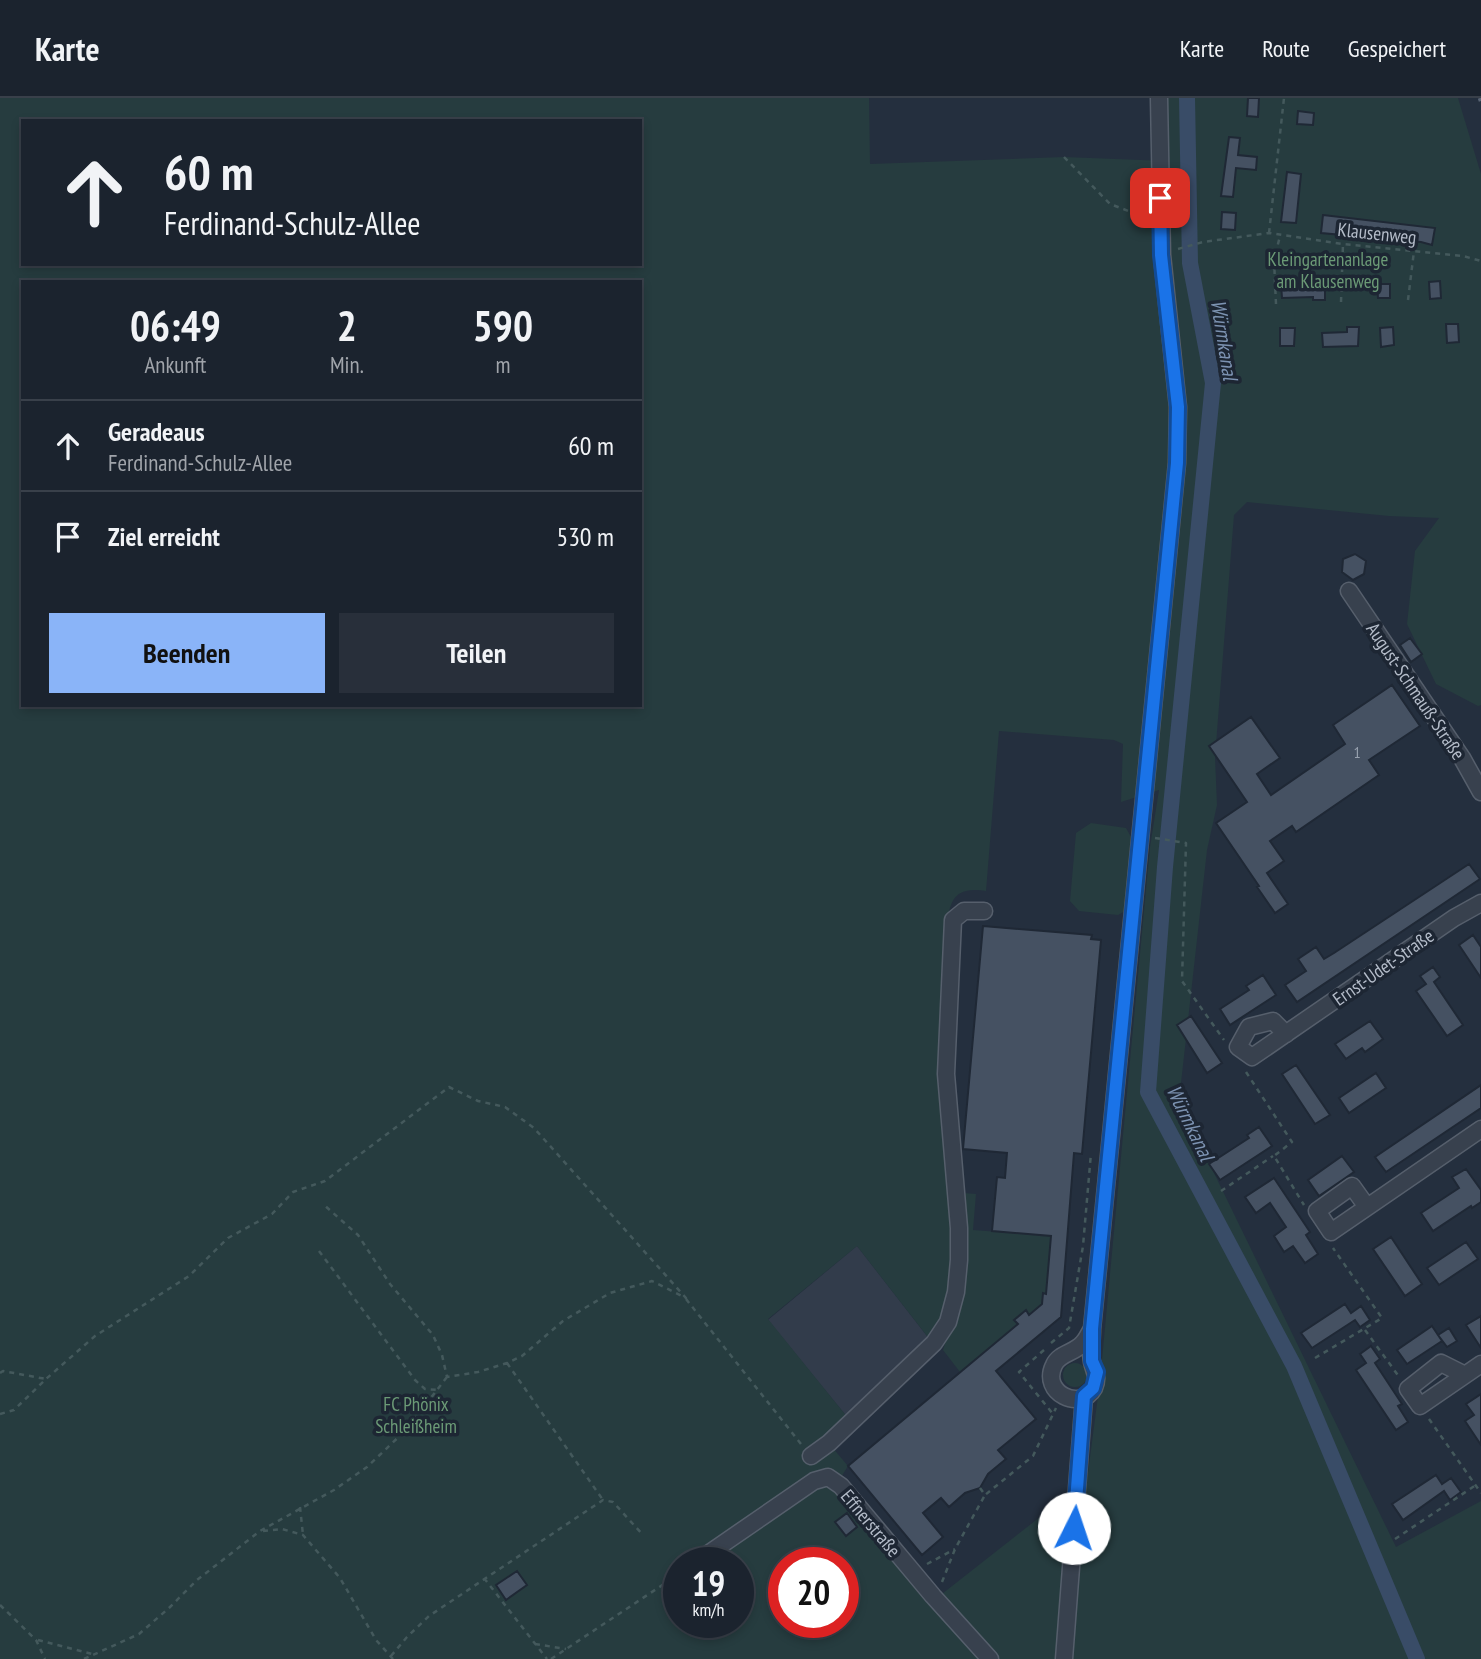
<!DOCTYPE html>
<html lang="de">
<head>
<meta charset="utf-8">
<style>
  body { margin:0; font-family:"PT Sans Narrow",sans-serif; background:#282f3a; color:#f1f3f6; height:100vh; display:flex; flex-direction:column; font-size:26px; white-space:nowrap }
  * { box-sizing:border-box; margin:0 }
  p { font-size:23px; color:#a0a4aa }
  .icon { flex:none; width:38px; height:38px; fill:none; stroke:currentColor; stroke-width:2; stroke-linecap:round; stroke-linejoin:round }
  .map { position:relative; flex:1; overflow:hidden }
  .drawer { position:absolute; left:21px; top:182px; width:621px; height:427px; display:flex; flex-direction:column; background:#1b232e; border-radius:0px; box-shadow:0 4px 10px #0003,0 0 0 2px #39404a }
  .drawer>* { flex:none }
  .top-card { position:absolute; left:21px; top:21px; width:621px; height:147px; border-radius:0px; box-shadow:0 4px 10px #0003,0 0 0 2px #39404a; background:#1b232e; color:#f1f3f6; overflow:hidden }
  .speed { position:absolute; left:663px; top:1449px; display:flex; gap:14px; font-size:35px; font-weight:700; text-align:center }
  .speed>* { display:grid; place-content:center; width:91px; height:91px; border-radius:50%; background:#1b232e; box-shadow:0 4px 10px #0003,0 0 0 2px #39404a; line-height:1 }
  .speed small { font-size:18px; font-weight:400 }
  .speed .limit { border:10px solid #d22; background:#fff; color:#111 }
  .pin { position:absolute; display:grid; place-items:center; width:60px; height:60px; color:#fff; margin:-30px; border-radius:14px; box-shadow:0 4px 10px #0006 }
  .me { position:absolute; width:77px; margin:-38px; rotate:4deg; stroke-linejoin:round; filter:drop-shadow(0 0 5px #0008) }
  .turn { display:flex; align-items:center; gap:24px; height:147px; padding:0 28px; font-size:32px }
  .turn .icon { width:91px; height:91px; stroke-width:2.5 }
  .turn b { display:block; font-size:49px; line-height:60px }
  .eta { display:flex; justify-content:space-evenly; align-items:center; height:119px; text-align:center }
  .eta b { font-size:42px; font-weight:700; line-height:49px }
  .cta { display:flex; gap:14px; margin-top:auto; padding:14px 28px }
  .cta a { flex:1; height:80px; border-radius:0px; background:#8ab4f8; color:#111; font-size:28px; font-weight:700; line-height:80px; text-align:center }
  .cta a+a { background:#282f3a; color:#f1f3f6 }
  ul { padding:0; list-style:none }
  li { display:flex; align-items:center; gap:21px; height:91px; padding:0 28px; border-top:2px solid #39404a }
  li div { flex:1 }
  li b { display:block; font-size:26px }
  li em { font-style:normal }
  header { display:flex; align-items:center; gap:42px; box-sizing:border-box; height:98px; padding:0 35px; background:#1b232e; border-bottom:2px solid #39404a }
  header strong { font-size:33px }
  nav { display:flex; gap:38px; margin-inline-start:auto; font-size:24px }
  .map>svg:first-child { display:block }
  .airport { fill:#323c4b }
  .green { fill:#263c3f; fill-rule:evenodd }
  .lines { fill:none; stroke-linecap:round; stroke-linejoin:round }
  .canal { stroke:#394c67; stroke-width:16 }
  .building { fill:#455162; stroke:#1f2835; stroke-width:2 }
  .minor-casing { stroke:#565f6c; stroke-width:19 }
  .path { stroke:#44595c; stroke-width:2.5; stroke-dasharray:5 5; stroke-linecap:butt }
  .minor { stroke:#38414e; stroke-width:16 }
  .rail { stroke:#5a6575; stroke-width:4.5; stroke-dasharray:7 7; stroke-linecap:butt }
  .route-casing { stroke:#114b97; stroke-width:18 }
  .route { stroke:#1a73e8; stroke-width:12 }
  .labels { text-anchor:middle; stroke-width:7; stroke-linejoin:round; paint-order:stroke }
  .number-label { font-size:16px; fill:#98a1af }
  .street-label { font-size:19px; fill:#b4bcc9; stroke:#1d2633 }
  .park-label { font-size:19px; fill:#6b9a76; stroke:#1d2633 }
  .water-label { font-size:21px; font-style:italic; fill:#7c92b1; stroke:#1d2633 }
</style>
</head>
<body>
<header>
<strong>Karte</strong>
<nav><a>Karte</a><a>Route</a><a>Gespeichert</a></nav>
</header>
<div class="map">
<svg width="1481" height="1561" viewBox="0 0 1481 1561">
  <rect width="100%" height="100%" fill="#242f3e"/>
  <path class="airport" d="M857 1148 927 1238 932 1239 848 1320 768 1222Z"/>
  <path class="green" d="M0 0H869L870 66 1064 59 1167 63V0H1458L1481 76V607L1478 608 1436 586 1407 526 1415 453 1439 420 1389 418 1247 404 1234 417 1215 659 1217 707 1207 752 1179 1003 1396 1449 1481 1403V1561H0ZM23 23H640V166H23ZM23 184H640V607H23ZM999 633 1114 642 1123 646 1121 704 1159 692 1150 749 1100 1283 1087 1382 933 1503 835 1389 848 1368 826 1342 848 1320 768 1221 857 1148 927 1238 932 1239 948 1212 955 1124 938 984 946 831C950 803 953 788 986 793ZM679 1465H738V1524H679ZM784 1465H844V1524H784Z
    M1091 725 1126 730 1131 739 1125 813 1118 817 1079 813 1070 803 1076 735Z
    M961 1089 964 1095 976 1096 973 1132 1051 1138 1046 1196H1043L1042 1206 1029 1217 1026 1213 1018 1226 960 1274 943 1252 955 1214Z
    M1063 1277a12 12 0 1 1 24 0a12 12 0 1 1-24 0Z"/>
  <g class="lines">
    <path class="canal" d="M1187 0 1190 165 1213 285 1165 769 1148 994 1294 1268 1417 1561"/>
  </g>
  <path class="building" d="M1248 0H1259L1258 19 1247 18Z
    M1298 13 1314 15 1313 27 1297 26Z
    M1229 39 1240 40 1238 57 1257 59 1256 72 1236 70 1233 99 1221 98Z
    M1287 74 1301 76 1296 125 1281 124Z
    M1222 114 1236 115 1235 132 1221 131Z
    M1323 117 1435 130 1432 147 1421 144 1321 135Z
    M1440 183 1441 200 1430 201 1429 184Z
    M1325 185V202H1313V199L1282 200 1281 186Z
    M1377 186H1390V200H1378Z
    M1446 226H1458L1459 244 1447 245Z
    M1347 229H1359L1358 248 1323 249 1322 235 1347 234Z
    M1393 229 1394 247 1381 249 1380 230Z
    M1280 230H1295L1294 248H1280Z
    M1355 456 1366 463 1364 476 1353 482 1342 474 1343 461Z
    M1410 540 1422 556 1411 564 1400 547Z
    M1392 587 1420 628 1369 662 1379 677 1296 734 1292 728 1270 743 1284 763 1267 775 1288 806 1275 815 1257 789 1259 788 1216 725 1247 704 1209 648 1251 619 1280 660 1257 676 1271 697 1345 646 1333 627Z
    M1469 766 1480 781 1297 904 1285 887 1306 873 1298 861 1316 849 1324 861 1334 855Z
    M983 828 1092 837 1091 841 1101 842 1082 1056 1074 1055 1061 1219 996 1273 1036 1321 998 1352 1006 1361 988 1376 980 1390 965 1395 949 1409 941 1400 923 1415 943 1439 922 1457 848 1368 1018 1226 1014 1222 1026 1212 1029 1217 1042 1206 1043 1195 1046 1196 1051 1138 992 1133 997 1079 1005 1080 1007 1055 963 1051Z
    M1473 837 1481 849V880L1459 847Z
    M1433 869 1440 879 1434 884 1463 927 1447 938 1416 893 1426 886 1420 878Z
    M1263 877 1276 897 1230 927 1220 911 1249 892 1246 888Z
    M1191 918 1222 965 1207 975 1177 927Z
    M1370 923 1383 941 1365 954 1362 950 1346 961 1335 946Z
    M1296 967 1330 1017 1315 1026 1282 976Z
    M1376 975 1386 990 1349 1015 1339 1000Z
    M1481 987V1010L1386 1074 1375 1059Z
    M1259 1029 1272 1048 1220 1082 1209 1066 1249 1040 1247 1037Z
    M1342 1058 1354 1074 1319 1098 1308 1082Z
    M1466 1071 1481 1092V1104L1472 1110 1471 1108 1433 1133 1421 1115 1459 1090 1452 1079Z
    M1274 1080 1310 1134 1306 1137 1318 1156 1305 1165 1293 1148 1284 1154 1274 1138 1286 1129 1270 1105 1256 1115 1245 1099Z
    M1391 1139 1422 1186 1405 1198 1373 1151Z
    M1466 1144 1478 1161 1439 1187 1427 1170Z
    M1345 1206 1351 1215 1361 1208 1370 1222 1360 1229 1355 1222 1312 1250 1301 1235Z
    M1481 1218V1250L1466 1227Z
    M1432 1228 1442 1243 1407 1266 1397 1252Z
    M1449 1230 1457 1243 1447 1249 1438 1237Z
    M1371 1248 1380 1261 1375 1265 1402 1306 1398 1308 1408 1324 1396 1332 1356 1272 1366 1265 1360 1256Z
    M1481 1296V1347L1465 1323 1474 1317 1466 1306Z
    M1436 1377 1442 1386 1451 1380 1461 1394 1450 1402 1444 1393 1403 1422 1392 1406Z
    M847 1415 857 1429 846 1438 835 1424Z
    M517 1473 527 1487 506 1502 496 1487Z"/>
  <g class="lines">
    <defs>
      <path id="minor" d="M1349 493 1462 660 1481 694
        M1286 936 1273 923 1249 929 1238 949 1252 959 1454 820 1481 805
        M1367 1109 1352 1088 1317 1113 1331 1134 1481 1031
        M1092 1231C1089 1235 1087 1241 1083 1245 1075 1255 1059 1255 1054 1267 1040 1295 1081 1314 1094 1290 1099 1279 1094 1273 1092 1264 1090 1254 1092 1241 1092 1231L1177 365 1178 309 1162 157 1159 0
        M1465 1277 1441 1265 1408 1291 1420 1308 1481 1266
        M811 1358 829 1345 934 1245 948 1224 956 1194 959 1162V1130L946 976 953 822 964 813H984
        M695 1465 814 1383 828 1379 841 1388 933 1498 990 1561
        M1064 1561 1084 1299"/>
    </defs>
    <use href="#minor" class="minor-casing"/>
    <path class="path" d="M1064 59 1110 106 1147 120
      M1269 135 1284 0
      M1178 151 1203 144 1269 135 1343 146 1463 158 1481 163
      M1408 202 1414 153
      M1341 204 1343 146
      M1276 206 1274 162 1280 138
      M1155 740 1186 745 1182 883 1224 942
      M1246 974 1292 1044 1274 1058 1304 1107
      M1221 1093 1273 1058
      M319 1153 415 1282 425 1291 439 1292
      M686 1201 801 1346
      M1365 1232 1400 1280
      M1051 1245 1069 1230 1083 1148 1091 1055
      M1044 1252 1019 1274 1053 1316
      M1315 1260 1382 1220 1333 1150
      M507 1265 603 1402
      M0 1275 3 1273 46 1281
      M0 1316 14 1312 46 1281 95 1238 189 1178 228 1140 272 1116 293 1094 325 1083 449 989 478 1003 505 1009 534 1030 686 1200 652 1183 610 1195 563 1223 522 1258 507 1265 478 1274 447 1279 442 1257 433 1237 390 1186 358 1137 323 1106
      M1429 1321 1481 1395
      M980 1390 985 1397 1033 1358 1056 1310
      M300 1409 303 1437
      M263 1433 282 1431 303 1437 340 1480 376 1542 393 1561
      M1395 1441 1476 1387
      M927 1466 955 1451
      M484 1480 547 1561
      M942 1484 955 1451 985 1397
      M0 1507 36 1542 45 1561
      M38 1542 92 1556
      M535 1546 566 1551
      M391 1558 407 1539 429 1518 603 1402 613 1404 643 1437
      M84 1561 139 1536 169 1510 197 1482 260 1433 334 1392 367 1369 406 1332 447 1279
      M551 1561 679 1476"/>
    <use href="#minor" class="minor"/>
    <path class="rail" d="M1480 0 1481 3"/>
  </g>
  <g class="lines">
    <defs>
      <path id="route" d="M1074 1430 1084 1298 1093 1290 1097 1274 1092 1263V1231L1177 365 1178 309 1161 157 1160 100"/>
    </defs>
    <use href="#route" class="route-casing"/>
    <use href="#route" class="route"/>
  </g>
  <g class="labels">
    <g class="number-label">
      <text x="1357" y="660">1</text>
    </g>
    <g class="street-label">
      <text transform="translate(1377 135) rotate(6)" y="7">Klausenweg</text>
      <text transform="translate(1416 593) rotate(56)" y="7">August-Schmauß-Straße</text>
      <text transform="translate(1383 869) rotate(-35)" y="7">Ernst-Udet-Straße</text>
      <text transform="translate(871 1425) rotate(50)" y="7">Effnerstraße</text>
    </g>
    <g class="park-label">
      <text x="1328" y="168">Kleingartenanlage<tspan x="1328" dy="22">am Klausenweg</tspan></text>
      <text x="416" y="1313">FC Phönix<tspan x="416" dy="22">Schleißheim</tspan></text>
    </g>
    <g class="water-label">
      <text transform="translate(1224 242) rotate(81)" y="7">Würmkanal</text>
      <text transform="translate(1190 1025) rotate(64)" y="7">Würmkanal</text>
    </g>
  </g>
</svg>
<div class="speed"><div>19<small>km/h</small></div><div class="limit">20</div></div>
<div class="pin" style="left:1160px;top:100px;background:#d93025"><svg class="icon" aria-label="arrive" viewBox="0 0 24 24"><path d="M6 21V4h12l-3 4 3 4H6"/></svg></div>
<svg class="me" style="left:1074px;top:1430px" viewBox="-20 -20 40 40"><circle r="19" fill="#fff"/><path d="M0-13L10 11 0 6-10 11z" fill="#1a73e8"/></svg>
<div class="top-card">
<div class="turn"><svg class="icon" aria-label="ahead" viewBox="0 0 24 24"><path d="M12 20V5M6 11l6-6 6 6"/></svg><div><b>60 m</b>Ferdinand-Schulz-Allee</div></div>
</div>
<section class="drawer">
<div class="eta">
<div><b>06:49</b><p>Ankunft</p></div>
<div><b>2</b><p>Min.</p></div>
<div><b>590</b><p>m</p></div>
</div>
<ul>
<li><svg class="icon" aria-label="ahead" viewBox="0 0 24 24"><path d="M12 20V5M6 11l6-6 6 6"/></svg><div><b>Geradeaus</b><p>Ferdinand-Schulz-Allee</p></div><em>60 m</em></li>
<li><svg class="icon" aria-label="arrive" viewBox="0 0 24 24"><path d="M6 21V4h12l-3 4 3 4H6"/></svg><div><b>Ziel erreicht</b></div><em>530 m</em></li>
</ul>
<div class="cta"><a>Beenden</a><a>Teilen</a></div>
</section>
</div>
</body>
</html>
